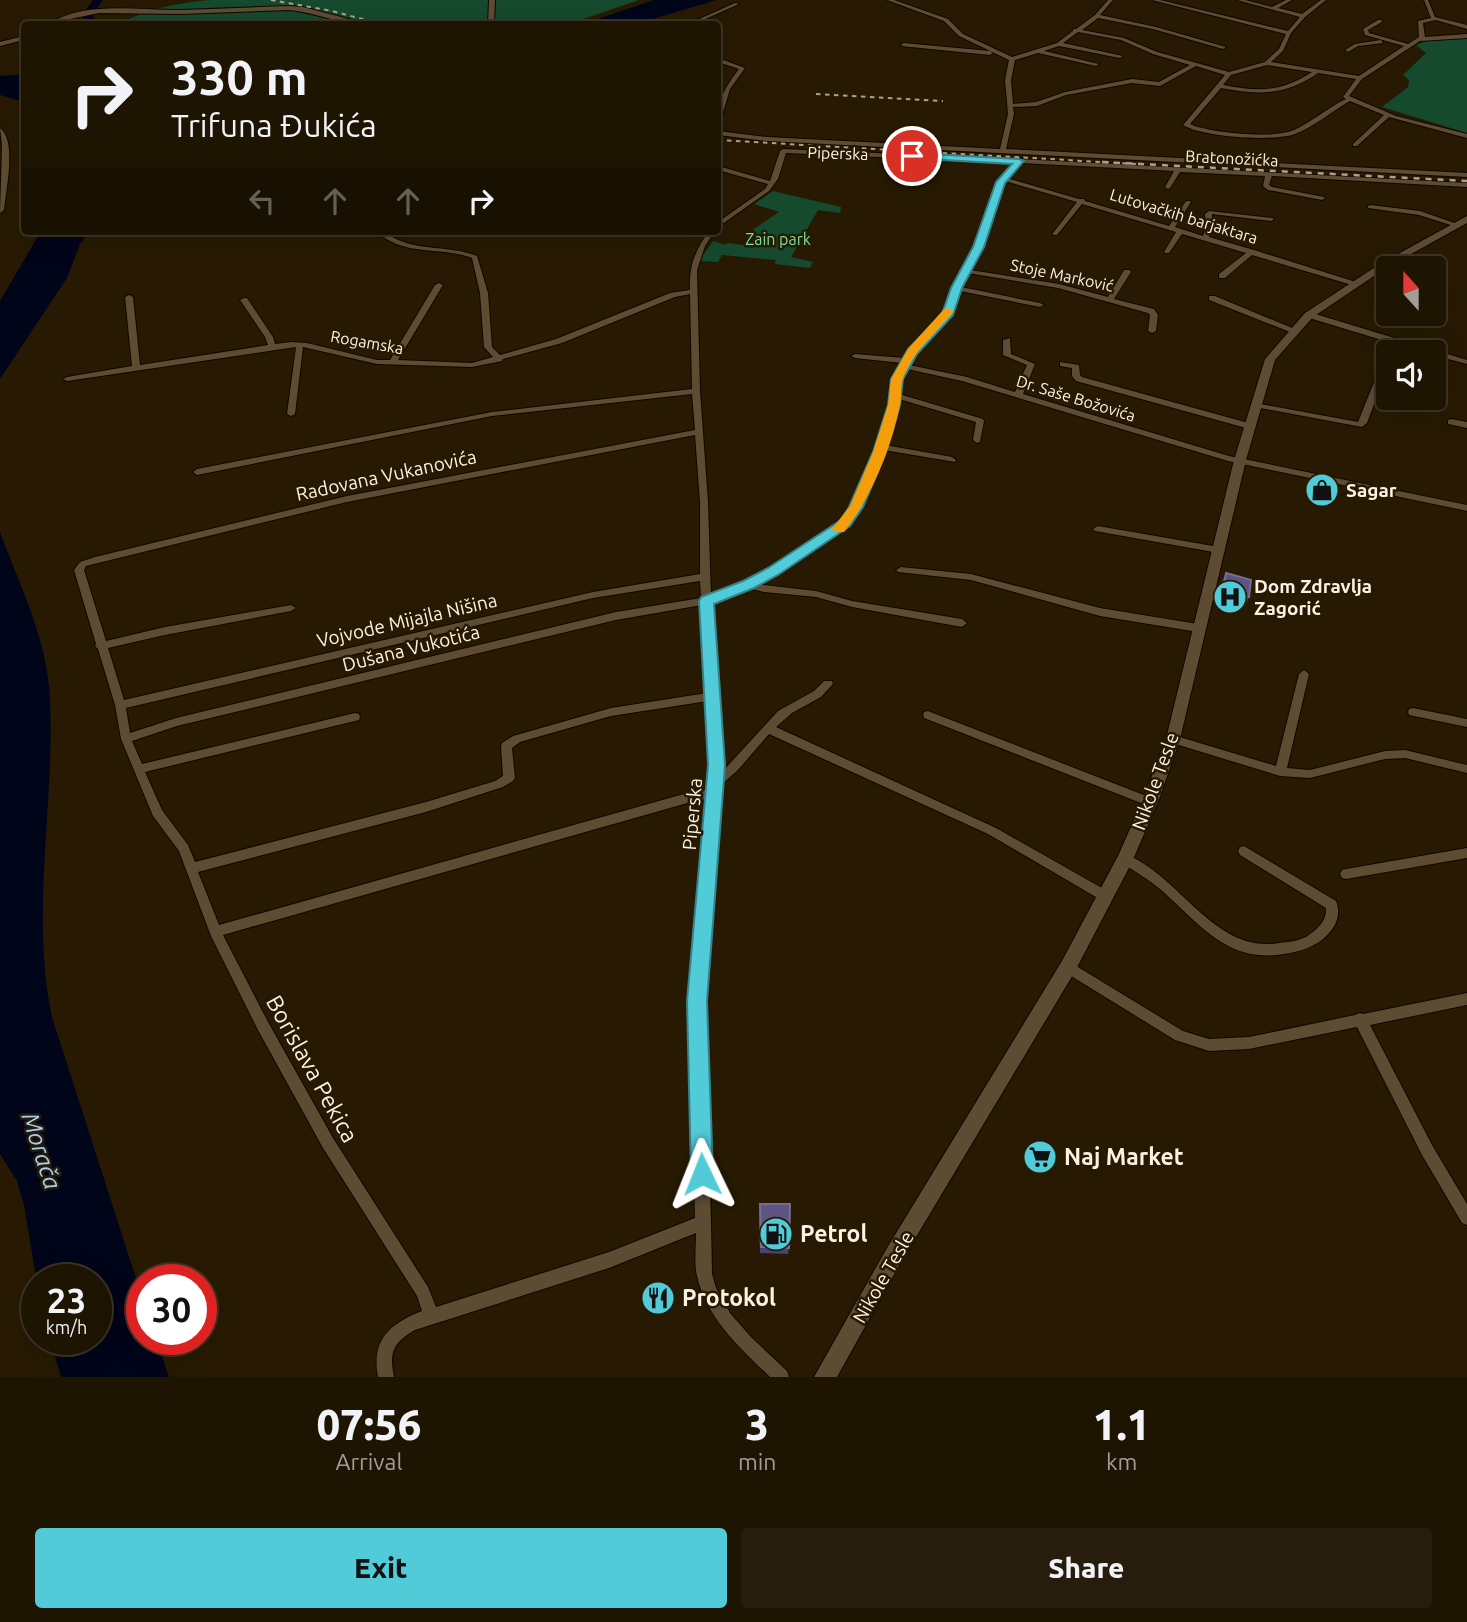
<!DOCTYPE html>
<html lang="en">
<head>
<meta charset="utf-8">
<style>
  body { margin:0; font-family:Ubuntu,sans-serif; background:#261d0c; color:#f1f3f6; height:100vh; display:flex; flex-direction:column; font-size:26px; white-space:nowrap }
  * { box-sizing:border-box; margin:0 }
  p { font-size:23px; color:#a19e99 }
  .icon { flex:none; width:38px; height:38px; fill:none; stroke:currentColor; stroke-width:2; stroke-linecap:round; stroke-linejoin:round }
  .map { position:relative; height:1377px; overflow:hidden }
  .panel { display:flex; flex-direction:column; background:#1e1402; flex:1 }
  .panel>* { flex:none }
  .guide { position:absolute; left:21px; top:21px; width:700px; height:214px; border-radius:7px; box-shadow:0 7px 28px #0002,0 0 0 2px #3c3324; background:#1e1402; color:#f1f3f6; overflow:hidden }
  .needle { width:46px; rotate:339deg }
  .buttons { position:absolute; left:1376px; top:256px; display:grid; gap:14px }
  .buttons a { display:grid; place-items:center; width:70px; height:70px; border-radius:7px; background:#1e1402; box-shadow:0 7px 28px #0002,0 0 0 2px #3c3324; font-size:35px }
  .speed { position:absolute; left:21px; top:1264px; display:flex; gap:14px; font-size:35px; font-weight:700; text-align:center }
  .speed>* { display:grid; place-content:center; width:91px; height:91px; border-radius:50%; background:#1e1402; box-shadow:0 7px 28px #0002,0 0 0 2px #3c3324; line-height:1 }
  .speed small { font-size:18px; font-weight:400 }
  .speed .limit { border:10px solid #d22; background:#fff; color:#111 }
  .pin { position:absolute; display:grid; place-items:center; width:60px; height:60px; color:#fff; margin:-30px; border:4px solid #fff; border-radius:50%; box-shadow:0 2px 7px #0007 }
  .me { position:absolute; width:77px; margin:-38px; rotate:358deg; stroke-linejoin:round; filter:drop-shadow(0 0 5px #0008) }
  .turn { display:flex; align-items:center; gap:24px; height:147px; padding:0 35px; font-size:32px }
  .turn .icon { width:91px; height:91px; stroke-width:2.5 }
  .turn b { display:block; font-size:49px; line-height:60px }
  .lanes { display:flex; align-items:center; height:66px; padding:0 35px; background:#0003; justify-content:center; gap:35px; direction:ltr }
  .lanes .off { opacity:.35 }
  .eta { display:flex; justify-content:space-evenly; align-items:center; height:119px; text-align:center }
  .eta b { font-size:42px; font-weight:800; line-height:49px }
  .cta { display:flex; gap:14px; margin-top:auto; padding:14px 35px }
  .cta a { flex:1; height:80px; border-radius:7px; background:#52cbd9; color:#111; font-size:28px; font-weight:800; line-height:80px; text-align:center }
  .cta a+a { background:#261d0c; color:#f1f3f6 }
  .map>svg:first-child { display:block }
  .green { fill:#154a2e }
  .water { fill:#00051a }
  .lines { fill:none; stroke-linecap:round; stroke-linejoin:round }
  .river { fill:#00051a; fill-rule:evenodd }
  .street-casing { stroke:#110500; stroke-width:2 }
  .secondary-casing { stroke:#110500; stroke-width:2 }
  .street { fill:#5d4c32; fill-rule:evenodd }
  .secondary { fill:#5d4c32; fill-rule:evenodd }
  .rail-far1 { stroke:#aca08e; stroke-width:2; stroke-dasharray:4.5 4.5; stroke-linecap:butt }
  .rail { stroke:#aca08e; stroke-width:2.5; stroke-dasharray:6 6; stroke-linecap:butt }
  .wall { fill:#4a4178 }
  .building { fill:#5d5484; stroke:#766d92; stroke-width:2 }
  .route { fill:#52cbd9; stroke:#35848d; stroke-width:2 }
  .slow { fill:#f59e0b }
  .labels { text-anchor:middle; stroke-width:5; stroke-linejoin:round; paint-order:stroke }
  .far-street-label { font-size:16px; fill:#fcf2e3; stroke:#281a02 }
  .far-park-label { font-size:16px; fill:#77dfa2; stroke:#281a02 }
  .street-label { font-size:19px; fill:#fcf2e3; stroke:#281a02 }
  .poi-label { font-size:19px; font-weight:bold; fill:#fcf2e3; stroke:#281a02; text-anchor:start }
  .near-street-label { font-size:23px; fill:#fcf2e3; stroke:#281a02 }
  .near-poi-label { font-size:23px; font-weight:bold; fill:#fcf2e3; stroke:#281a02; text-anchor:start }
  .near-water-label { font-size:24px; font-style:italic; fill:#a1d0fb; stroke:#281a02 }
</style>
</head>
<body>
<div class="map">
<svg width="1467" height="1377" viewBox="0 0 1467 1377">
  <rect width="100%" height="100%" fill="#281a02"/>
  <path class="green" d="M209 0H639L569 24H119C147 9 177 3 209 0Z
    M1436 37 1467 38V133L1382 107 1408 87 1409 80 1403 75 1426 53 1416 45Z
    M773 191 841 207 840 213 818 210 791 257 813 262 810 268 775 264 776 260 722 255 718 262 699 261 713 241 725 245 728 243 743 245 754 229 779 212 754 204Z"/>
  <path class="water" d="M654 0H716L636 24H583Z
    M24 74V102L0 95V76Z
    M41 231H90L80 244 67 278 0 379V301Z
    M0 532C20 586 48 641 50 699 55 805 30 913 52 1017L142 1297V1339H156L169 1377H61L50 1339H96V1279H37V1283L24 1205 17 1181 0 1154Z"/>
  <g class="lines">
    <path class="river" d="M93 0H103L92 15 97 24H87L82 15Z"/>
    <defs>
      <path id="street" d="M887 0H894L948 19 963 34 1012 57 1057 43 1073 31V29H1076L1095 15 1108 0H1113L1100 15 1156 27 1226 47 1223 49 1153 29 1098 18 1082 30 1124 38 1157 52 1229 72 1265 62 1279 49 1286 34 1152 0H1160L1288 31 1300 17 1237 0H1245L1272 7 1286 0H1292L1278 8 1302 14 1321 0H1326L1305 17 1291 33 1283 51 1271 62 1359 76 1404 46 1365 35 1363 29 1378 20H1382V22L1368 30 1369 33 1408 44 1419 37 1418 21 1431 18 1424 0H1428L1435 17 1467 25V29L1436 20 1423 23 1425 37 1467 34V38L1420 41 1362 79 1349 96 1396 116 1467 134V138L1389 117 1357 146H1353V144L1384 115 1350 101C1332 111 1314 127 1295 134 1273 142 1202 137 1183 125L1225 75 1196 66 1160 86 1132 83 1066 95 1037 106 1013 107 1014 114 1006 149 1467 173V177L767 141 718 135V131L767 137 1000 149 1008 114 1005 80 1009 60 959 36 944 21ZM1078 32 1121 40 1153 54 1190 65 1159 82 1132 79 1065 92 1036 102 1013 104 1011 80 1015 60 1038 53 1096 66 1099 64 1044 51 1059 46 1120 58 1123 56 1063 43ZM1267 65 1312 72C1282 92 1258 92 1223 85L1231 75ZM1318 73 1356 79 1343 97 1346 99C1327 108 1312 122 1294 130 1275 139 1209 133 1190 124L1221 88C1259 95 1285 96 1318 73Z
        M735 3 739 4 694 24H688Z
        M1381 40 1383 43 1358 46 1348 52 1345 50 1355 44Z
        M903 43 990 51 993 53 990 55 901 46Z
        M718 58 745 68 730 89 721 119 718 121C716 101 727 85 739 69L718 62Z
        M783 149 1019 159 1467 183V187L1272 176 1269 185 1272 187 1324 197 1325 198 1322 200 1268 190 1263 186 1265 176 1180 172 1170 188 1168 189 1165 187 1174 171 1021 163 1007 178 1079 199H1084L1085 201 1169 226 1186 201H1190L1191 202 1175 227 1203 236 1206 227 1205 214 1209 211 1273 218 1274 219 1271 221 1212 214V227L1209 237 1254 250 1359 283 1352 285 1252 255 1225 278H1219V274L1246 253 1182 234 1169 253H1165L1164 252 1176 232 1082 204 1057 235H1053V233L1077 202 1005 181 982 246 970 270 1059 284 1108 297 1124 270H1130L1131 272 1114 299 1154 309 1158 315 1156 331 1152 333 1148 331 1150 315 1148 313 1058 288 968 273 961 287 1040 303 1044 305 1040 307 960 291 951 315 915 353 909 365 967 377 1015 392 1027 365 1003 355V340L1010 338 1011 354 1035 364 1023 394 1229 456 1467 505V511L1228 461 962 381 907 369 901 379 899 394 983 419 984 421 980 442 977 443 973 440 976 422 899 399 885 445 952 457 956 460 955 462 884 450 861 507 840 533 776 574 756 584 816 591 852 601 962 619 967 623 962 627 852 607 816 597 764 592 747 588 712 604 722 772 778 711 814 691 824 681H832L833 684 821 697 792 713 776 727 996 828 1109 892 1111 896 1109 900 1105 901 1101 900 988 834 769 734 738 770 721 785 704 1001 711 1222 712 1274 716 1288 730 1313 751 1337 787 1371 789 1377H770C740 1348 707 1319 697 1276 694 1263 696 1247 696 1233L609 1268 415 1330C393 1343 389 1352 394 1377H378C371 1340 389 1324 422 1311L417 1296 323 1148 258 1030 211 936 179 851 153 816 121 739 115 705 98 649 95 646 96 644 74 570 80 562 95 557 347 496 695 430 692 394 492 416 197 475 193 472 197 469 492 412 692 389 690 294 675 297 562 343 503 359 502 361 472 367 377 364 303 347 295 414 291 416 287 414 296 347 67 381 63 379 67 377 132 366 125 297 129 295 133 297 140 365 268 345 265 337 240 300 244 298H247L273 337 275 344 291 342 307 343 377 360H390L435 285 439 283 443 285 398 360 472 363 493 357 484 347 480 293 472 258C441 246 401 257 377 231H384C409 253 448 244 477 256L488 293 492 347 500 355 556 339 670 293 690 290C689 265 695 251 709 231H715L705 246 697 270 700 391 708 502 711 596 770 570 834 529 852 506 875 452 890 405 893 379 902 363 855 358 851 356 855 354 905 358 909 350 944 314 953 288 976 246 997 182 1014 163 786 153 778 179 769 191 718 227V222L765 189 768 184 718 170V166L770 181 780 151ZM695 435 700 502V574L593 592 124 700 108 648 165 635 291 611 296 608 291 605 165 627 106 641 84 570 86 566 347 502ZM700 581 701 598 616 612 176 718 130 733 126 708 593 598ZM702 605 707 693 611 708 513 736 502 743 501 746 503 776 495 781 426 802 195 862 188 845 162 810 145 772 355 721 359 720 360 717 359 714 355 713 142 764 132 741 177 726 616 620ZM708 701 711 765 709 790H698L219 925 198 872 426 812 503 787 513 781 515 778 512 748 520 742 611 716ZM708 799 690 1001 695 1218 609 1252 436 1307 428 1287 333 1138 268 1022 223 935 698 800Z
        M1370 205 1420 211 1460 225 1457 227 1419 215 1368 208V206Z
        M1209 296H1215L1297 330 1290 332 1209 300Z
        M1306 313H1312L1467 360V364L1433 355V352H1421L1306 317Z
        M1060 362 1079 365 1080 375 1082 377 1252 424 1253 426 1252 428H1246L1076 381 1072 376V368L1060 366Z
        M1379 370H1382L1386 372 1367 423 1362 427 1255 407 1251 405 1255 403 1358 422Z
        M1451 419 1467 422V428L1448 424V420Z
        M1098 526 1219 547 1224 550 1219 553 1095 531 1093 529Z
        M901 567 971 574 1100 608 1198 624 1203 628 1198 632 1100 616 971 580 898 572 896 570Z
        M1304 670 1309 674 1287 768 1310 770 1385 751 1405 750 1467 765V773L1405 758 1385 759 1310 778 1280 776 1169 742 1168 739 1169 736 1173 735 1276 766 1299 674Z
        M1413 708 1467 719V727L1409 715 1408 712 1409 709Z
        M928 711 1154 799 1156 802 1154 805 1150 807 1146 805 924 718 923 715 924 712Z
        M1244 846 1336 901C1342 916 1335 929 1323 939 1312 948 1298 952 1284 954 1227 964 1199 923 1161 890 1148 879 1135 871 1121 863L1119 859 1121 855 1125 854C1180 875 1214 954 1279 943 1289 942 1297 941 1306 937 1317 930 1327 921 1326 908L1240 855 1238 851 1240 847Z
        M1467 848V858L1346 879 1342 878 1340 874 1342 870 1346 869Z
        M1068 961 1183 1031 1209 1039 1249 1037 1355 1015 1360 1013 1363 1014 1467 993V1005L1370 1025 1432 1145 1467 1204V1225L1462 1223 1422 1155 1357 1027 1249 1049 1209 1051 1175 1040 1063 971 1062 967 1063 963Z"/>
      <path id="secondary" d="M489 0H495L494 24H488Z
        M289 6 303 7 368 24C343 26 315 12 289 10L180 14 99 13 70 19 57 24H49C86 0 139 11 181 10 217 9 253 7 289 6Z
        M24 36V40L0 46V42Z
        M0 128C17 140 6 190 4 210L0 213 2 145Z
        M1467 216V223L1386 268 1313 317 1275 360 1246 460 1180 739 1158 802 1131 864 1074 973 901 1262 837 1377H814L887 1248 1062 961 1118 856 1142 802 1166 739 1234 460 1265 359 1305 313 1380 264Z"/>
    </defs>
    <use href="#street" class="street-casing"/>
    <use href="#secondary" class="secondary-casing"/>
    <use href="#street" class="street"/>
    <use href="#secondary" class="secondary"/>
    <path class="rail-far1" d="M271 0 332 11 381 24
      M816 94 943 101
      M718 140 1136 164"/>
    <path class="rail" d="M1102 162 1467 181"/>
  </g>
  <path class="wall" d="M1226 573 1249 597 1245 606 1238 605 1236 609 1218 605 1221 583Z
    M759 1210 789 1248 788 1254 760 1253Z"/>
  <path class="building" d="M1226 573 1251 580 1249 597 1242 595 1241 600 1222 595Z
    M760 1204H790L789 1248 761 1247Z"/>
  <path class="route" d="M912 153 1019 159 1024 161 1005 183 984 247 962 288 953 315 917 354 903 379 900 405 886 452 863 507 850 526 778 575 754 588 714 604 725 765 707 1001 713 1174 710 1182 702 1185 695 1182 691 1174 687 1001 708 765 699 601 701 597 743 581 768 568 841 520 849 507 873 452 888 405 891 379 908 349 942 314 951 288 973 247 996 182 1012 164 909 158V154Z"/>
  <path class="slow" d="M945 308 954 310C938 332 911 352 903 379 900 387 902 397 900 405 891 450 871 497 844 532H834L832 529 850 506 873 452 888 405 891 379 908 349Z"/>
  <defs>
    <symbol id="shop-disc" viewBox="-11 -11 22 22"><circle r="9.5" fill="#52cbd9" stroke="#281a02"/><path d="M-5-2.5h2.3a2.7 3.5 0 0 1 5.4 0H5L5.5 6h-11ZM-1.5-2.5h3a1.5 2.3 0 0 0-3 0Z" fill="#111"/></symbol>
    <symbol id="hospital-disc" viewBox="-11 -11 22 22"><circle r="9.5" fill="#52cbd9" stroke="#281a02"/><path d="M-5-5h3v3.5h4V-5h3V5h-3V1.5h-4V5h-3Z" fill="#111"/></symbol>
    <symbol id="supermarket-disc" viewBox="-11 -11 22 22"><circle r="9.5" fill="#52cbd9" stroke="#281a02"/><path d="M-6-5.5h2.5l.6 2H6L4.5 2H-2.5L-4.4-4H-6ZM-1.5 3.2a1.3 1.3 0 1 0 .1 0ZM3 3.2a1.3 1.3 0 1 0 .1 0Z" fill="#111"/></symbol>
    <symbol id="fuel-disc" viewBox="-11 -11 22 22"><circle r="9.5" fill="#52cbd9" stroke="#281a02"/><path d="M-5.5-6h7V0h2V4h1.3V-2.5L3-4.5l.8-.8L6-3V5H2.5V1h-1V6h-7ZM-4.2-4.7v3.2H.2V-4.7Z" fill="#111"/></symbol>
    <symbol id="restaurant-disc" viewBox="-11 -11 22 22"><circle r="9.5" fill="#52cbd9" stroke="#281a02"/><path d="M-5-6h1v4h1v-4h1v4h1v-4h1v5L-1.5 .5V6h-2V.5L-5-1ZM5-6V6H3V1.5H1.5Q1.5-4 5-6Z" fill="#111"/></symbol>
  </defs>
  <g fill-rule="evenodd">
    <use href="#shop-disc" x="1303" y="471" width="38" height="38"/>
    <use href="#hospital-disc" x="1211" y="578" width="38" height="38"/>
    <use href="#supermarket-disc" x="1021" y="1138" width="38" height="38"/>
    <use href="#fuel-disc" x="757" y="1215" width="38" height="38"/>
    <use href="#restaurant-disc" x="639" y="1279" width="38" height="38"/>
  </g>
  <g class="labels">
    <g class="far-street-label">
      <text transform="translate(838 153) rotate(2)" y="6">Piperska</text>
      <text transform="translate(1232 158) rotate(3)" y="6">Bratonožićka</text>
      <text transform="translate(1184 216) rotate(17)" y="6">Lutovačkih barjaktara</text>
      <text transform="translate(1062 275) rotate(12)" y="6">Stoje Marković</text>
      <text transform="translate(367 342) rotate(10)" y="6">Rogamska</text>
      <text transform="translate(1076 398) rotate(17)" y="6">Dr. Saše Božovića</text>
    </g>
    <g class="far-park-label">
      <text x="778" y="245">Zain park</text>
    </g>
    <g class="street-label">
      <text transform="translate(386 475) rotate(-12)" y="7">Radovana Vukanovića</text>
      <text transform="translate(407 620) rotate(-13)" y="7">Vojvode Mijajla Nišina</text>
      <text transform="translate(411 648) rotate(-14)" y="7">Dušana Vukotića</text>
      <text transform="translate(1155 781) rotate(-70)" y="7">Nikole Tesle</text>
      <text transform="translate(692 814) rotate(-85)" y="7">Piperska</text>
      <text transform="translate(883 1277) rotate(-60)" y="7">Nikole Tesle</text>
    </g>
    <g class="poi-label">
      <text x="1346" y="497">Sagar</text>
      <text x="1254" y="593">Dom Zdravlja<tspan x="1254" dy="22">Zagorić</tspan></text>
    </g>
    <g class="near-street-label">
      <text transform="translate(312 1069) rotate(61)" y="8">Borislava Pekica</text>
    </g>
    <g class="near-poi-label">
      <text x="1064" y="1165">Naj Market</text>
      <text x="800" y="1242">Petrol</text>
      <text x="682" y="1306">Protokol</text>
    </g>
    <g class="near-water-label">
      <text transform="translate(41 1151) rotate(72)" y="8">Morača</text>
    </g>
  </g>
</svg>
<div class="buttons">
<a><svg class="needle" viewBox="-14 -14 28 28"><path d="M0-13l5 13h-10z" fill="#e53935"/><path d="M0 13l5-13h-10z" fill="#a19e99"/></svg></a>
<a><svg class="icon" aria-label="sound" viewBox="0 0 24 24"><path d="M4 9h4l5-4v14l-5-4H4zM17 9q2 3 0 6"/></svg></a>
</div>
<div class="speed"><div>23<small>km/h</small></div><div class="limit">30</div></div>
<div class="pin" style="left:912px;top:156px;background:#d93025"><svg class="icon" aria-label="arrive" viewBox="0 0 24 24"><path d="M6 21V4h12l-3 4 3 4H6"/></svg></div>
<svg class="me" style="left:702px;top:1174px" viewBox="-20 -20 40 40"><path d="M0-17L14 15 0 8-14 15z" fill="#52cbd9" stroke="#fff" stroke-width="4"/></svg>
<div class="guide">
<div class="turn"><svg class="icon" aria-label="right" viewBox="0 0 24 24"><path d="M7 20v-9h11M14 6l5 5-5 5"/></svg><div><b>330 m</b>Trifuna Đukića</div></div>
<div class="lanes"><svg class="icon off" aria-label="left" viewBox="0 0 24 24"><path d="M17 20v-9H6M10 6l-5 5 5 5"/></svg><svg class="icon off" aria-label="ahead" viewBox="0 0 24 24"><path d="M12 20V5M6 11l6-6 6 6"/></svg><svg class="icon off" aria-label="ahead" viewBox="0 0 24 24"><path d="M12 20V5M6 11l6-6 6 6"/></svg><svg class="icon" aria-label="right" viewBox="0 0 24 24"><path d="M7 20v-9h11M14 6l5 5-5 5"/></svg></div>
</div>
</div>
<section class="panel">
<div class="eta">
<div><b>07:56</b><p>Arrival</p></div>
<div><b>3</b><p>min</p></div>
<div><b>1.1</b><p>km</p></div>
</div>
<div class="cta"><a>Exit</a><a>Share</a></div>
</section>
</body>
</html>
